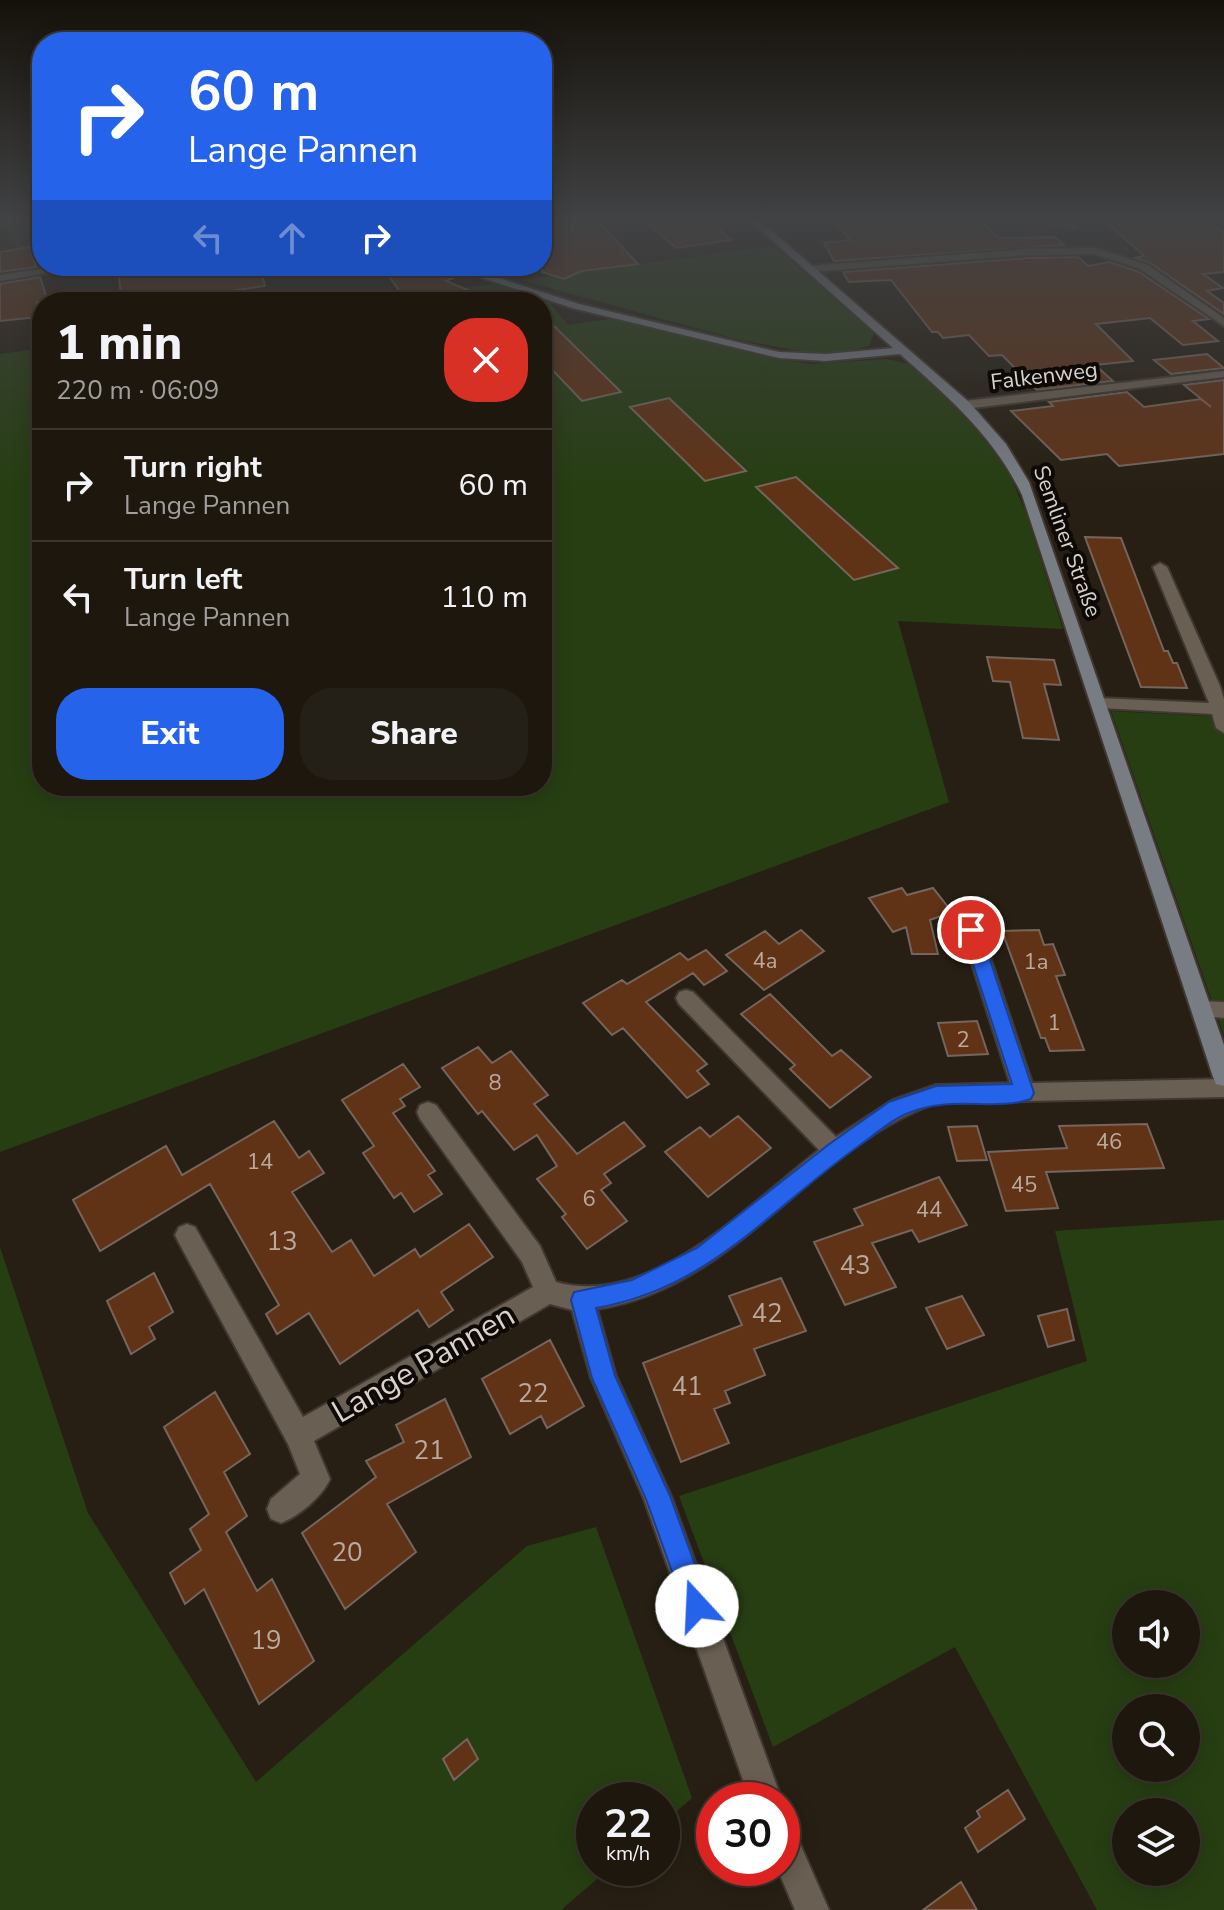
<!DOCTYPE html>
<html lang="en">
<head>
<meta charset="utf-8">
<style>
  body { margin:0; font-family:"Nunito Sans",sans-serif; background:#252017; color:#f1f3f6; height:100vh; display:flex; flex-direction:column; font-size:30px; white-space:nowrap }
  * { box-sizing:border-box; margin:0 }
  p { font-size:26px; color:#a09f9e }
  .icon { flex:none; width:44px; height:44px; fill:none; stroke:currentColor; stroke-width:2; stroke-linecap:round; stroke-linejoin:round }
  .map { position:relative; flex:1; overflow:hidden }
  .details { position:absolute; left:32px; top:292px; width:520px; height:504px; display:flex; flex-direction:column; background:#1d170e; border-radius:32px; box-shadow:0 4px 20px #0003,0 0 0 2px #3b362e }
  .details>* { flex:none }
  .banner { position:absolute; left:32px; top:32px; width:520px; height:244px; border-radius:32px; box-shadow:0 4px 20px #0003,0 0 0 2px #3b362e; background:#2563eb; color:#fff; overflow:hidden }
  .tools { position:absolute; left:1112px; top:1590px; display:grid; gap:16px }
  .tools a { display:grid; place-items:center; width:88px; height:88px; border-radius:50%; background:#1d170e; box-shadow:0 4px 20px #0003,0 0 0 2px #3b362e; font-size:40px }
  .speed { position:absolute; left:576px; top:1782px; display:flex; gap:16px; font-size:40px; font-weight:700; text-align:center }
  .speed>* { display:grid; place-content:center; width:104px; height:104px; border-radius:50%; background:#1d170e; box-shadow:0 4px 20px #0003,0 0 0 2px #3b362e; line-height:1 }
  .speed small { font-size:20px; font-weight:400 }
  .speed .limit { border:12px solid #d22; background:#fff; color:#111 }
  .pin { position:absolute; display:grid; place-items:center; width:68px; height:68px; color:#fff; margin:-34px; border:4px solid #fff; border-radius:50%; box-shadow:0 2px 8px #0007 }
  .me { position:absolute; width:88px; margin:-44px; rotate:340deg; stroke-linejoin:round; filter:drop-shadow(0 0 6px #0008) }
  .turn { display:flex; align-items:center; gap:28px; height:168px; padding:0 24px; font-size:36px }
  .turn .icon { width:104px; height:104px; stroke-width:2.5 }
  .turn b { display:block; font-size:56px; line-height:68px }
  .lanes { display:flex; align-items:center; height:76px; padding:0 24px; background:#0003; justify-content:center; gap:40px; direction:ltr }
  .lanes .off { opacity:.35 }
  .round { display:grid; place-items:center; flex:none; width:84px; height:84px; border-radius:32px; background:#252017 }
  .overview { display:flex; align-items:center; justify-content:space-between; height:136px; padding:0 24px }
  h1 { font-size:48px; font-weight:800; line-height:60px }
  .button { display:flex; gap:16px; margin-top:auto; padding:16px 24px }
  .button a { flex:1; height:92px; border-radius:32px; background:#2563eb; color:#fff; font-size:32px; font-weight:800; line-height:92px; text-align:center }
  .button a+a { background:#252017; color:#f1f3f6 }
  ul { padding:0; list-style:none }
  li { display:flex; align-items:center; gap:24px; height:112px; padding:0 24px; border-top:2px solid #3b362e }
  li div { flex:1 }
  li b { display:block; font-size:30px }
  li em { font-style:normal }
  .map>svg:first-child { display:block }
  .green { fill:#273e13; fill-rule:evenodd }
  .building { fill:#603317; stroke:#75655d; stroke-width:2 }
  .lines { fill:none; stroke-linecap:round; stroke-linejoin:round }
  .street-casing { stroke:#403831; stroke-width:4 }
  .secondary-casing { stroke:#403831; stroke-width:4 }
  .street { fill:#695f52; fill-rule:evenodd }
  .secondary { fill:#787c83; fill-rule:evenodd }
  .route { fill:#2563eb; stroke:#184099; stroke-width:2 }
  .labels { text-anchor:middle; stroke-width:8; stroke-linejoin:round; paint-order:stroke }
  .far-street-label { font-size:22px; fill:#d8d2cb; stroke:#0d0905 }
  .number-label { font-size:22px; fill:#baaa9e }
  .near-number-label { font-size:26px; fill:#baaa9e }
  .near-street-label { font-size:32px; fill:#d8d2cb; stroke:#0d0905 }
</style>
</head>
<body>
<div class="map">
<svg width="1224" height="1910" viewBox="0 0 1224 1910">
  <rect width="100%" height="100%" fill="#271f13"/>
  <path class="green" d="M2 218H42V266H69L26 272Z
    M774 246 874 333 869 346 840 353 814 354 736 339 521 280Z
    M494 284 549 302 568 325 611 319 775 359 812 364 886 359 909 364 960 409 1007 468 1026 513 1063 629 898 621 949 802 0 1152V354L42 348V786H542V302H364Z
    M1111 711 1224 717V1036Z
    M1224 1220V1910H1097L955 1647 773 1747 679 1496 1087 1361 1055 1231ZM1126 1604H1186V1664H1126ZM1126 1708H1186V1768H1126ZM1126 1812H1186V1872H1126Z
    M0 1247 88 1513 256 1782 527 1546 596 1527 692 1798 662 1824V1800H594V1868H610L561 1910H0Z"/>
  <path class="building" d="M681 218H702L710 221 731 240 676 248 647 223Z
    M832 218 979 220 999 238 1055 237 1064 245 834 261 824 243 850 240Z
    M1201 218 1224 233V272L1203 274 1223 288 1207 291 1224 303V314L1150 263 1135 258 1144 256 1110 225Z
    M587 221H598L638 264 582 271 564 279 542 272V227L563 224 572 231 581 228 579 222Z
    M30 247 36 267 0 272V252Z
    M1078 257 1088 266 1110 262 1139 272 1209 319 1193 321 1218 341 1183 345 1150 318 1096 324 1133 361 1095 365 1113 381 1037 390 1002 355 989 356 969 335 943 338 938 332H932L891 280 849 282 843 272 1028 258Z
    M173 266H222L223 269 260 266 265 286 208 294 210 302H122L119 278 161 271V268Z
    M382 266H444L462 274 446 281 496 302H407Z
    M40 277 48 302H37V317L0 321V284Z
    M542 314 621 392 582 401 542 359Z
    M1207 354 1224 368 1171 374 1154 360Z
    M1224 380V454L1119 466 1107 454 1061 460 1011 411 1053 406 1049 402 1127 392 1144 407 1201 399 1211 407 1184 385Z
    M669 398 746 471 705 481 630 407Z
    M796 477 898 568 854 580 756 487Z
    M1085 537 1121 538 1164 651H1168L1173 663H1177L1187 688 1141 687Z
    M987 657 1054 660 1061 685 1044 684 1059 740 1023 738 1010 682 993 681Z
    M902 888 907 895 933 888 952 912 930 920 938 954H912L906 927 893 932 869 898Z
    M801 930 824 951 764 990 726 955 765 931 779 944Z
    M1039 930 1044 945 1053 944 1065 975 1056 976 1084 1050 1050 1051 1045 1038H1041L1002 931Z
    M706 950 727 971 704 985 693 973 646 1002 707 1064 697 1071 709 1084 687 1098 623 1028 612 1035 583 1003 622 980 627 984 680 953 688 960Z
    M770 994 832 1056 841 1050 871 1077 830 1108 790 1069 795 1065 741 1014Z
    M977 1021 988 1054 948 1056 938 1023Z
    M478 1047 492 1063 511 1051 548 1095 534 1104 577 1154 624 1122 645 1146 604 1174 611 1183 601 1190 627 1221 587 1249 562 1217 566 1214 537 1179 557 1166 537 1135 514 1150 482 1111 478 1114 442 1068Z
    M403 1064 420 1087 400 1099 405 1106 393 1113 435 1171 428 1175 442 1194 414 1212 401 1193 394 1198 363 1153 374 1146 342 1100Z
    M738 1116 771 1148 708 1197 665 1152 700 1127 710 1137Z
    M274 1121 299 1158 309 1151 324 1173 292 1192 332 1252 351 1240 374 1276 415 1249 420 1257 469 1224 493 1257 441 1292 453 1310 429 1327 418 1310 340 1364 309 1313 277 1334 266 1314 279 1305 210 1184 100 1251 73 1200 166 1146 182 1175Z
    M1147 1124 1164 1168 1046 1172 1058 1208 1006 1211 988 1152 1067 1148 1059 1126Z
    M977 1126 987 1160 957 1161 948 1127Z
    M939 1177 967 1225 919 1242 912 1230 872 1243 896 1287 845 1305 814 1242 863 1225 854 1209Z
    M154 1273 173 1312 149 1327 155 1339 131 1354 107 1301Z
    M781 1278 806 1331 754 1349 765 1375 725 1391 730 1403 714 1409 729 1443 681 1462 643 1363 742 1325 729 1296Z
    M962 1296 984 1335 947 1349 926 1308Z
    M1067 1309 1074 1340 1048 1347 1038 1316Z
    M550 1340 584 1406 547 1428 541 1416 510 1434 482 1379Z
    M215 1392 250 1454 224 1472 247 1516 226 1532 257 1591 272 1579 314 1661 259 1704 204 1589 185 1604 170 1573 201 1550 190 1529 209 1514 164 1427Z
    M445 1399 471 1457 387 1504 416 1552 345 1609 302 1533 376 1477 366 1461 404 1442 396 1425Z
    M467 1739 478 1759 454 1780 443 1759Z
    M1008 1790 1025 1819 978 1852 965 1828 980 1817 977 1811Z
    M961 1882 977 1910H923Z"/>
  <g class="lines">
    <defs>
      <path id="street" d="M562 218H572L579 226 571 228Z
        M1035 218H1051L1078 226 1073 229Z
        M1095 248 1148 265 1224 318V326L1140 269 1094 254 1028 255 809 272 804 269 809 266 1028 249Z
        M63 266H89L0 281V275Z
        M1224 371V377L965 409 959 405 965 401Z
        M1160 563 1167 567 1220 686 1224 699V733L1216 728 1212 714 1100 708 1092 703 1100 698 1209 703 1153 567Z
        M971 923 978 925 981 930 1032 1083 1224 1079V1097L936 1103C809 1148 737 1288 597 1309L616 1376 671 1496 782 1800H750L644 1499 591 1378 572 1310 550 1304 314 1441 330 1479C322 1497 299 1516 281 1523L271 1519 267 1509 271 1499 300 1474 288 1444 179 1243 175 1235 179 1227 187 1224 195 1227 303 1417 533 1287 522 1262 420 1119 417 1112 420 1105 428 1102 436 1105 540 1246 556 1282C652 1309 750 1203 819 1150L679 1004 676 998 679 992 686 990 693 992 836 1137 893 1100 936 1085 1010 1083 961 930 964 925Z
        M1201 1001 1224 1002V1018L1194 1015 1191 1009 1194 1003Z
        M782 1826 794 1830 829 1910H795L777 1868H782Z"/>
      <path id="secondary" d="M747 218H757L969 402 1006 444 1029 482 1224 1045V1086L1216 1084 1213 1077 1022 495C994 436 948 397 900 354L826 361 779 358 572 308 447 266H462L579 304 779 352 826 354 893 348Z"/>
    </defs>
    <use href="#street" class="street-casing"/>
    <use href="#secondary" class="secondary-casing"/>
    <use href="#street" class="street"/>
    <use href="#secondary" class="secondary"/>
  </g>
  <linearGradient id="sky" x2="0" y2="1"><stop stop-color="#15110a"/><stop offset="0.45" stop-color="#414244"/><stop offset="1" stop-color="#414244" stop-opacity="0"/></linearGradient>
  <rect width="1224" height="485" fill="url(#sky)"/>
  <path class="route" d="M971 923 980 930 1034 1093 1031 1099C994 1112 951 1094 906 1114 889 1121 872 1137 856 1148 768 1211 708 1289 596 1308L615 1376 670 1496 710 1606 706 1616 697 1620 688 1616 646 1499 592 1378 571 1300 574 1292 632 1280 697 1248 828 1145 889 1102 936 1086 1012 1084 962 930Z"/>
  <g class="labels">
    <g class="far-street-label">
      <text transform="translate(1044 375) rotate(-7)" y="8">Falkenweg</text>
      <text transform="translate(1068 541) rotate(70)" y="8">Semliner Straße</text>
    </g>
    <g class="number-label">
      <text x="765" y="968">4a</text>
      <text x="1036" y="969">1a</text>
      <text x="1054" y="1030">1</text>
      <text x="963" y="1047">2</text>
      <text x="495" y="1090">8</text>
      <text x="1109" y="1149">46</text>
      <text x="260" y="1169">14</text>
      <text x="1024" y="1192">45</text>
      <text x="589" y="1206">6</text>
      <text x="929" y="1217">44</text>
    </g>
    <g class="near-number-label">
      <text x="282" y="1250">13</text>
      <text x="855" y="1274">43</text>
      <text x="767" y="1322">42</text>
      <text x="687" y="1395">41</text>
      <text x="533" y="1402">22</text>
      <text x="429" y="1459">21</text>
      <text x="347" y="1561">20</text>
      <text x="266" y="1649">19</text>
    </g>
    <g class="near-street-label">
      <text transform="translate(423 1363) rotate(-30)" y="11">Lange Pannen</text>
    </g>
  </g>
</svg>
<div class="tools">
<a><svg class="icon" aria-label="sound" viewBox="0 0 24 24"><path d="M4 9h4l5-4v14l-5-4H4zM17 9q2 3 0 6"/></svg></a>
<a><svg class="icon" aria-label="search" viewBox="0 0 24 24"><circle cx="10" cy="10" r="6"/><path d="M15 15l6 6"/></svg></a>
<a><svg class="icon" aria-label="layers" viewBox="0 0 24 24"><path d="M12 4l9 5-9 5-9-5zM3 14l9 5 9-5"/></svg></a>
</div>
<div class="speed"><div>22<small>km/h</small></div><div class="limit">30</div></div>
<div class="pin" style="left:971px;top:930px;background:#d93025"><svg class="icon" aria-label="arrive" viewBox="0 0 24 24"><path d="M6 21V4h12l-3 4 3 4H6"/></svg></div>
<svg class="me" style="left:697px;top:1606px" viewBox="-20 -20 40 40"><circle r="19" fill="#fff"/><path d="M0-13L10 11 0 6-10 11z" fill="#2563eb"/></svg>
<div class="banner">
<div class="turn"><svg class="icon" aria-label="right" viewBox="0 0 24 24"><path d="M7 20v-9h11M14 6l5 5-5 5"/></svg><div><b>60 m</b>Lange Pannen</div></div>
<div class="lanes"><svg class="icon off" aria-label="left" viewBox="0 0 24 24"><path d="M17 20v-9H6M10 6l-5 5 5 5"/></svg><svg class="icon off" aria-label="ahead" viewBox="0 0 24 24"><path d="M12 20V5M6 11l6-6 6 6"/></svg><svg class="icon" aria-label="right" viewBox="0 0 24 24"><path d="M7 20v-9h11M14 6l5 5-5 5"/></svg></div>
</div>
<section class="details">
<div class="overview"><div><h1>1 min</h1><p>220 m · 06:09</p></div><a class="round" style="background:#d93025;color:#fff"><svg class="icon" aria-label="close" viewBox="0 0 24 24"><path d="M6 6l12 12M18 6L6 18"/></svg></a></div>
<ul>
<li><svg class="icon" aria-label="right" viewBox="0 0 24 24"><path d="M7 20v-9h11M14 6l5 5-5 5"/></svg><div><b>Turn right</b><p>Lange Pannen</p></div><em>60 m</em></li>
<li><svg class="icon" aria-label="left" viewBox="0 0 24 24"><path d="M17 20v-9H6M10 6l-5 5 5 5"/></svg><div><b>Turn left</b><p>Lange Pannen</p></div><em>110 m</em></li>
</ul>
<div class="button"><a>Exit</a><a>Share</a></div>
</section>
</div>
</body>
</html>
